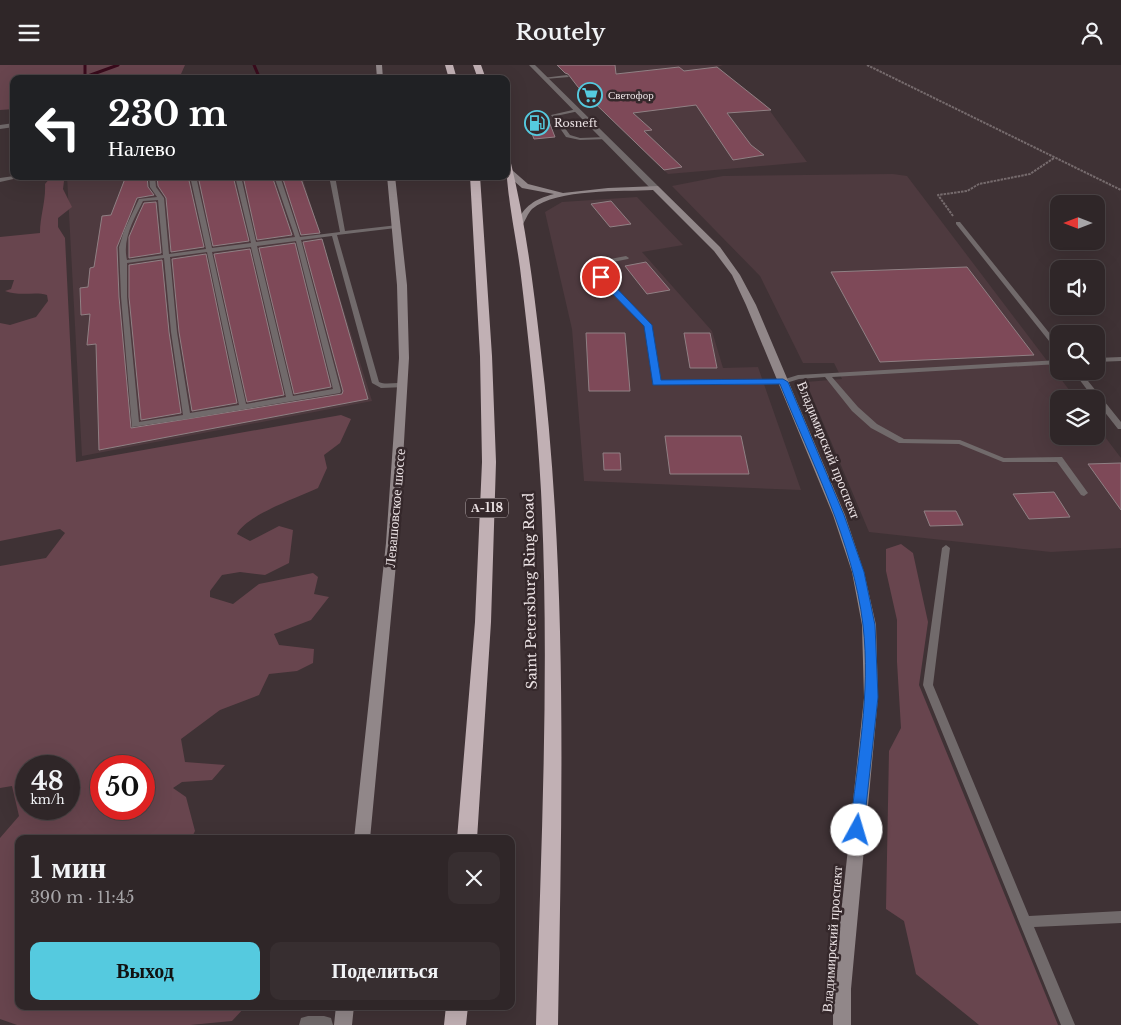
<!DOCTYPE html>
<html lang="ru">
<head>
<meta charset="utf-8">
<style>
  body { margin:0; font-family:"Libre Baskerville",serif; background:#372e30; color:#f1f3f6; height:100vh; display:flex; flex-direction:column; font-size:19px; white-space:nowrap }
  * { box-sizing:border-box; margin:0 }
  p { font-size:16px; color:#a7a5a8 }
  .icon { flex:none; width:28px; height:28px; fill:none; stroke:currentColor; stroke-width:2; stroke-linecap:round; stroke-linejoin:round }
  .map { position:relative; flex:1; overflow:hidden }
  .sheet { position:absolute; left:15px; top:770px; width:500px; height:175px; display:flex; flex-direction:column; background:#2f2628; border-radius:10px; box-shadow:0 5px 20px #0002,0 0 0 1px #4a4345 }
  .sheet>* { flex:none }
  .top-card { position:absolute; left:10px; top:10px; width:500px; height:105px; border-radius:10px; box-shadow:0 5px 20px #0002,0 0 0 1px #4a4345; background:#202124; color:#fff; overflow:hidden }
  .needle { width:32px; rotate:270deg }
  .tools { position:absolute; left:1050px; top:130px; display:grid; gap:10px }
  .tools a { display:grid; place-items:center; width:55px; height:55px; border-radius:10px; background:#2f2628; box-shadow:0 5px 20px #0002,0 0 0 1px #4a4345; font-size:25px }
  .speed { position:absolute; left:15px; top:690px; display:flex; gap:10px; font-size:25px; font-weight:700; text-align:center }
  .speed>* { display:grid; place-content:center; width:65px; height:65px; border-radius:50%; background:#2f2628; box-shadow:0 5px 20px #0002,0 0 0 1px #4a4345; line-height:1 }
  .speed small { font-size:12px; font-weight:400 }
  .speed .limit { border:8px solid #d22; background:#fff; color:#111 }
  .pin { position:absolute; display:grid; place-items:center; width:42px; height:42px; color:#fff; margin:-21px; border:2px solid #fff; border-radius:50%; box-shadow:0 1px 5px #0007 }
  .me { position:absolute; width:55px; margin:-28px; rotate:6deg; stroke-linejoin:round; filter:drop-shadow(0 0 4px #0008) }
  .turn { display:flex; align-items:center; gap:18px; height:105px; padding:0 15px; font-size:22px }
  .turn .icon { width:65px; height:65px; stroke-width:2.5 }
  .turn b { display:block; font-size:35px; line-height:42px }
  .round { display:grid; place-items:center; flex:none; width:52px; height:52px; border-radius:10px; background:#372e30 }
  .summary { display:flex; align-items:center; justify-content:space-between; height:85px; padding:0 15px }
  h1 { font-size:30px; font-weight:600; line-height:38px }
  .cta { display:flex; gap:10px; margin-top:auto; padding:10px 15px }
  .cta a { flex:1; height:58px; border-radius:10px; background:#55cadf; color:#111; font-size:20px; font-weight:600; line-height:58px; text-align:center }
  .cta a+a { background:#372e30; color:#f1f3f6 }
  header { display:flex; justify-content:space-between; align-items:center; height:65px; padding:0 15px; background:#2f2628; font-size:22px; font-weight:600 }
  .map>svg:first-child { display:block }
  .built { fill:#4e3a3f }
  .green { fill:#68454e; fill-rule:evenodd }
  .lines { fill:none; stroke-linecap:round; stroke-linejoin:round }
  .stream { stroke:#390b1c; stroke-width:3 }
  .building { fill:#7e4958; stroke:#908084 }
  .path { stroke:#766b6d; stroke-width:2; stroke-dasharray:2.5 1; stroke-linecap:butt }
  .lane { fill:#716a6b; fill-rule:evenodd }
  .street { fill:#716a6b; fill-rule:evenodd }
  .secondary { fill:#918789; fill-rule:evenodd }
  .highway { fill:#c1b0b4; fill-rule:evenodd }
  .route { fill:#1a73e8; stroke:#114b97 }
  .labels { text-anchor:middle; stroke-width:5; stroke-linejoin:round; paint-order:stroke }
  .far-poi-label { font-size:11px; fill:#ece3e5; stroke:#35282b; text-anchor:start }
  .shield { fill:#35282b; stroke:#b5abad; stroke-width:1 }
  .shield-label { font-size:12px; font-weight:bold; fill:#ece3e5 }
  .street-label { font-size:14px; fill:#ece3e5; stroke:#35282b }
</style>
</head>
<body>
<header><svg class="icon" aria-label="menu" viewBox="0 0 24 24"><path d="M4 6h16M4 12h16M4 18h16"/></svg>Routely<svg class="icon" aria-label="person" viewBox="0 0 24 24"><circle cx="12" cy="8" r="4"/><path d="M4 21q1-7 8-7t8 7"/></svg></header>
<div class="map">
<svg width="1121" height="960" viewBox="0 0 1121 960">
  <rect width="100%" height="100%" fill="#3f3235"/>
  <path class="built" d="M557 0H723L717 2 765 39 807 97 668 109Z
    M893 109 907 111 1076 334H1059V371H1096V360L1121 393V483L1051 487 869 467 806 317 842 314 834 298H803L760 211 672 121 723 111Z
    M67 111H302L372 336 82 391Z
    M637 132 683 180 642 187 712 266 723 303 758 302 801 425 584 416 572 264 545 147 562 137Z"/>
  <path class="green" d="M0 0H185L181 9 149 14H14V44L0 45Z
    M56 111 64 116 63 124 72 142 58 153V162L65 173 76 397 341 350 351 354 340 378 324 390 327 403 318 423C299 432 246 450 237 469L250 476 279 461 293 465 289 498 265 510 240 507 222 510 210 526V532L233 539 259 519 313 508 318 512 314 529 329 532 311 555 274 569 279 580 314 584 313 598 297 606 269 609 259 630 220 645 181 674 185 697 225 700 212 715 182 717 173 723 186 732 195 766 191 774H19V941H246L232 956 190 960H17L0 954V773L19 751 12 721 0 723V501L46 493 65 468 60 464 0 476V258L10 260 36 252 48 236 47 230C34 226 22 232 5 226L11 224 14 215H0V172L40 168C40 151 46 136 45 119L51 112ZM69 701V744H26V701ZM101 701H144V744H101Z
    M901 479 913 488 928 557 919 620 1058 960H979L916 909 904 856 886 844 889 686 901 663 897 597V555L886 506V484Z"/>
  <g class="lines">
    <path class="stream" d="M85 0V14
      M254 0 260 14
      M85 12 118 0"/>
  </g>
  <path class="building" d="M557 0H615L616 9 679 2 684 6 717 2 771 45 727 48 751 80 764 90 733 95 696 40 633 48 652 65 644 66 682 102 664 105 578 22 568 9 565 8Z
    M548 54 555 72 534 74 527 55Z
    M126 111H147L148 122 154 130 137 133 117 182 119 232 131 363 342 329 343 326 303 177 322 174 368 334 99 385 96 279 87 280 90 249 81 250 80 223 88 222 90 203 94 202 102 151 111 150Z
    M157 111H188L204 182 171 187 166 133 158 121Z
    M198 111H233L249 176 213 181Z
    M243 111H272L292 170 257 175Z
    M282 111H300L320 168 301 170Z
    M611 136 631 159 610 162 591 139Z
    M156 137 161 188 129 193V172L138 151 144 138Z
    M295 178 331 322 294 329 259 183Z
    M250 184 284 330 247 337 214 189Z
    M206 189 237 338 192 346 179 267 172 194Z
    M162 195 169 267 181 348 141 355 129 232V200Z
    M646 197 670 225 647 229 625 201Z
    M967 202 1034 290 880 297 831 207Z
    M586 268H625L630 326H589Z
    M684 268H710L717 303H690Z
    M665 371H741L749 409H670Z
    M603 388H620L621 405H604Z
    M1121 398V445L1088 399Z
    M1054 427 1070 452 1029 454 1013 429Z
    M924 446H956L963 460 930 461Z"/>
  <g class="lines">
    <path class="path" d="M867 0 1121 125
      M953 151 938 130 967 126 979 119 1030 109 1054 93"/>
    <path class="lane" d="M567 10 569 12 545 14 543 13Z
      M577 44H579V46L556 51 570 70 580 73 606 72 608 73V74L580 75 566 72 551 50Z
      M14 111H27L0 117V113Z
      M149 111H155L156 122 164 133 169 189 206 184 190 111H196L212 183 251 178 235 111H241L256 177 295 172 274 111H280L300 172 340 167 329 111H335L345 166 398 160V162L396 163 337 170 379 317C388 321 399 315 407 320L406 322 381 323 372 318 332 171 301 175 341 326 340 328 187 354 132 362 121 232 119 182 124 166 139 134 157 132 150 122ZM158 135 163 190 127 195C122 174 134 154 143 136ZM296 176 333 324 293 331 257 181ZM251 182 286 332 246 339 212 187ZM207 187 239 340 190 348 177 267 170 192ZM164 193 171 267 183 350 139 357 127 232V198Z
      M956 157H960L1059 280V287L1057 286 956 159Z
      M626 191 629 193 628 194 593 201 651 260 659 316 782 315 798 310 1059 295V299L832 312 858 342 877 359 904 374 960 375 1004 393 1062 392 1088 428 1084 431 1081 430 1057 397H1003L959 379 899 378 871 363 852 346 825 312 799 314 783 319 653 320 645 260 586 200 589 198Z
      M1121 292V296L1096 297V293Z
      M1073 306H1080L1121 357V364H1118L1096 336V334H1094Z
      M946 480 950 483 933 620 1029 851 1121 846V858L1034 862 1075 960H1061L923 620 942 483Z"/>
    <path class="street" d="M529 0H535L658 121V125H652Z
      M14 58V62L0 64V60Z
      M308 951H324L331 953 333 960H299L301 953Z"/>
    <path class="secondary" d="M376 0H382L383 14H377Z
      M506 105H512L528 119 563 128 608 123 658 121 720 182 740 210 756 240 845 450 864 507 876 560 878 633 851 924V960H833V924L864 633 862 560 852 507 833 450 746 240 732 210 714 186 653 125C621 127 558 123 532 144 528 148 525 156 522 161H516L515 159C526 140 533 135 554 129L522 123 506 109Z
      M387 111H395L407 220 409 293 398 478 370 774H354L386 478 399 293 397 220Z
      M336 941H354L352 960H334Z"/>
    <path class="highway" d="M445 0H453L457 14H449Z
      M473 0H481L486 14H478Z
      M506 91 510 94C525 155 533 217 540 279 568 505 562 733 558 960H536C541 782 550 604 541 426 537 351 529 277 520 203 515 166 506 128 506 91Z
      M470 111H480L492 291 496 397 491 557 477 774H457L475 557 482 397 480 291Z
      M446 941H468L466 960H444Z"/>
  </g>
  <path class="route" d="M598 210H604L652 260 661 315 783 314 788 317 844 450 864 507 875 560 878 632 863 769 857 771 852 769 850 765C857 697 871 628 863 560 853 476 811 396 780 319L653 320 644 261 598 214Z"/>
  <defs>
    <symbol id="supermarket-ring" viewBox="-11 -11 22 22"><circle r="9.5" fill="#35282b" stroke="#55cadf" stroke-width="1.5"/><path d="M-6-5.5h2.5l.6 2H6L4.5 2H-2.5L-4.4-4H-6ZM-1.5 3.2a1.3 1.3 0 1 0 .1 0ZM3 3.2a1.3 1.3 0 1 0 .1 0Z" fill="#55cadf"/></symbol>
    <symbol id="fuel-ring" viewBox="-11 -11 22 22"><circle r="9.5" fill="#35282b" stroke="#55cadf" stroke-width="1.5"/><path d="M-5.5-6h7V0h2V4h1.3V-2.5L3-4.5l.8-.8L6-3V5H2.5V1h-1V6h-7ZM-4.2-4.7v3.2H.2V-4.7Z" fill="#55cadf"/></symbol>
  </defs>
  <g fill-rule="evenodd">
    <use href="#supermarket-ring" x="576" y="16" width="28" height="28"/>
    <use href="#fuel-ring" x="523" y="44" width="28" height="28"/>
  </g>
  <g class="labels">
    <g class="far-poi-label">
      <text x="608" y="34">Светофор</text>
      <text x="554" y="62">Rosneft</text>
    </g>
    <rect class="shield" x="466" y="433.5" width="42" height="19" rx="4"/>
    <g class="shield-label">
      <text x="487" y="447">А-118</text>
    </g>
    <g class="street-label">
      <text transform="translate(829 385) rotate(68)" y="5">Владимирский проспект</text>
      <text transform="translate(395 443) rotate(-85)" y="5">Левашовское шоссе</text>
      <text transform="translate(530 526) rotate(-91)" y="5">Saint Petersburg Ring Road</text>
      <text transform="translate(832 874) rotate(-86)" y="5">Владимирский проспект</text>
    </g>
  </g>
</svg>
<div class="tools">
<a><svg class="needle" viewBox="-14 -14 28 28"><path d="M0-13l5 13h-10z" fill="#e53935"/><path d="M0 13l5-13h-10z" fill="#a7a5a8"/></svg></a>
<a><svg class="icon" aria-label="sound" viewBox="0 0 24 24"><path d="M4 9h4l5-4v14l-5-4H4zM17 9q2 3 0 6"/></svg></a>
<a><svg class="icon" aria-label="search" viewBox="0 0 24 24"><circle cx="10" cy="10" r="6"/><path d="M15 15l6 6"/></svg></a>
<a><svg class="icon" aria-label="layers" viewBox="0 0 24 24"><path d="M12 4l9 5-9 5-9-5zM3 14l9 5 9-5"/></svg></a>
</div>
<div class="speed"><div>48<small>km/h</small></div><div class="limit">50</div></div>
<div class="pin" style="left:601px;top:212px;background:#d93025"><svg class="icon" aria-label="arrive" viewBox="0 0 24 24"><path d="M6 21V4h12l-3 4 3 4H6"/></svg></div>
<svg class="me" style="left:857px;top:765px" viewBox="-20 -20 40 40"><circle r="19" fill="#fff"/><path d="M0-13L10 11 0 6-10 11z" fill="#1a73e8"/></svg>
<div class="top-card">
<div class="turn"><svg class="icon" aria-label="left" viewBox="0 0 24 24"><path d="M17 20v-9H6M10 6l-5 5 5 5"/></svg><div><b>230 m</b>Налево</div></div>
</div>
<section class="sheet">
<div class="summary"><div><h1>1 мин</h1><p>390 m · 11:45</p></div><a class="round"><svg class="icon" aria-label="close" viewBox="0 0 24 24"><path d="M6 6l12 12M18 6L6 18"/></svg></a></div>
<div class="cta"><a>Выход</a><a>Поделиться</a></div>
</section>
</div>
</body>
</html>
